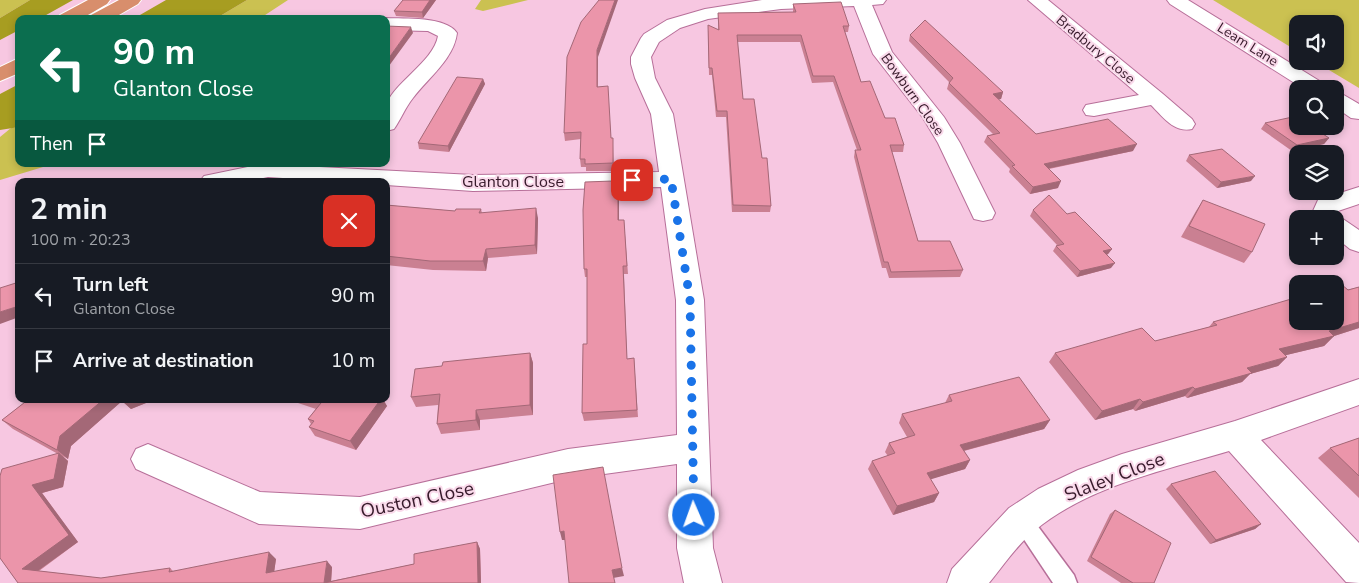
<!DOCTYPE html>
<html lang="en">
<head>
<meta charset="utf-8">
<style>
  body { margin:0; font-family:"Nunito Sans",sans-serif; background:#242831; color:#f1f3f6; height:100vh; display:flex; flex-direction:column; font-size:19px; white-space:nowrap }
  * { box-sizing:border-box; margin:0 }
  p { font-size:16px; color:#9ea1a6 }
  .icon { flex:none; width:28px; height:28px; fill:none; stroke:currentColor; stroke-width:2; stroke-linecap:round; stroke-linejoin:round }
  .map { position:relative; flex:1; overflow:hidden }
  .panel { position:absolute; left:15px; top:178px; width:375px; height:225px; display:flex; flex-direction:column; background:#171b24; border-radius:10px; box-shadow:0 2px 8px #0003 }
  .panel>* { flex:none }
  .top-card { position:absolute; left:15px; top:15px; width:375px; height:152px; border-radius:10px; box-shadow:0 2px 8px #0003; background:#0b6e4f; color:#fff; overflow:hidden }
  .tools { position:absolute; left:1289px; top:15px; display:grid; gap:10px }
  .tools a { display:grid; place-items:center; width:55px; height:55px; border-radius:10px; background:#171b24; box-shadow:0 2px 8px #0003; font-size:25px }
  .pin { position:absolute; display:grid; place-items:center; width:42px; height:42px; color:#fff; margin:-21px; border-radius:10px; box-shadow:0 2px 8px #0006 }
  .me { position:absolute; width:55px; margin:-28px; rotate:358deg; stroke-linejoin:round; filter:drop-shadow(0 0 4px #0008) }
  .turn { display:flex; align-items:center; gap:18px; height:105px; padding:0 15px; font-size:22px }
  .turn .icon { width:65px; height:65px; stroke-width:2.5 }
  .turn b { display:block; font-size:35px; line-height:42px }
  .then { display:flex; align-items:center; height:48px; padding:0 15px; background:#0003; gap:10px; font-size:19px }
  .round { display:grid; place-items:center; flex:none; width:52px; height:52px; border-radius:10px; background:#242831 }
  .head { display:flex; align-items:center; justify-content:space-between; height:85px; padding:0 15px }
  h1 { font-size:30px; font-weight:700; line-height:38px }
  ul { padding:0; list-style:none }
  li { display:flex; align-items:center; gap:15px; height:65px; padding:0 15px; border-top:1px solid #363941 }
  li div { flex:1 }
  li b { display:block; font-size:19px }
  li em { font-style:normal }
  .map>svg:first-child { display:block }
  .green { fill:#cbc151 }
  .forest { fill:#a79d21 }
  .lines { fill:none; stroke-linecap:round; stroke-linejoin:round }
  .service-casing { stroke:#b76f99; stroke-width:3 }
  .minor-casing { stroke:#b76f99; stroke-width:2 }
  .secondary-casing { stroke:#b76f99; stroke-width:2 }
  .trunk-casing { stroke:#fff; stroke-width:2 }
  .service { fill:#fff; fill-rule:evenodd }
  .minor { fill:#fff; fill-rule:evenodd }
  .secondary { fill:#fff; fill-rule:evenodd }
  .trunk { fill:#d88e6c; fill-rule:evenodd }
  .wall { fill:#ca8092 }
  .shaded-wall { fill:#a46877 }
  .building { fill:#eb95aa; stroke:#a46877 }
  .route { stroke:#1a73e8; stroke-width:9; stroke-dasharray:0 16.2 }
  .labels { text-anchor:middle; stroke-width:4; stroke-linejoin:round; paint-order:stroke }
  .far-street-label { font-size:14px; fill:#371a2b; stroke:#fadaeb }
  .street-label { font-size:16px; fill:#371a2b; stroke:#fadaeb }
  .near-street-label { font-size:19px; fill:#371a2b; stroke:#fadaeb }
</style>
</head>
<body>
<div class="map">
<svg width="1359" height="583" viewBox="0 0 1359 583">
  <rect width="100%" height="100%" fill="#f7c7e1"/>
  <path class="green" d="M0 0H30L0 18Z
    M247 0H288L259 19H215Z
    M481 0H528L483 11 475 9Z
    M1213 0H1359V88L1314 61H1335V24H1298L1297 51Z
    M19 127V164H53L0 180V137L11 128Z"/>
  <path class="forest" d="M30 0H73L39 19H19V30L0 40V18Z
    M166 0H247L215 19H133Z
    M19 84V127L0 130V94Z"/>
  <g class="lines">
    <defs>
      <path id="service" d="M1021 510 1028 513 1074 575 1077 583H1053L1011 520 1014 513Z"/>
      <path id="minor" d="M762 0H886L883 4 872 5 892 52 944 117 960 143 995 213 992 219 983 221 974 219 938 143 923 118 873 54 854 6 781 9 708 19 680 28 659 42 651 57 655 78 673 114 704 300 713 548 722 583H684L677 548V464L568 479 360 529 259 524 136 469 131 459 136 449 148 444 260 492 360 497 568 449 677 435 676 300 661 187 473 191 386 185V181H327L268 177 249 181H200L204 176 262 164 473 175 659 172 651 114 635 78 631 64V57L641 38 644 34 667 20 705 9Z
        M1028 0H1048L1163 94 1192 119 1195 124 1192 129C1174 133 1163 117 1151 105L1094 116 1086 115 1083 110 1086 105 1139 95Z
        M386 18C404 19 446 16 457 33 454 59 428 78 413 98 405 108 401 119 394 129L386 131C386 123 385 114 386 107 390 85 434 62 438 36L428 31 386 30Z
        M1359 187V204L1338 211 1340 217 1359 230V252L1350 249 1335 237V219H1316L1313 211 1318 200Z
        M1359 379V405L1261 440 1359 543V583L1346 582 1229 451C1163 471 1088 486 1034 531 1017 545 1003 566 989 583H947L952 569 1009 508 1038 489 1078 470 1122 454 1235 421Z"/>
      <path id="secondary" d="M1167 0H1188L1326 85 1329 89H1304L1170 4Z
        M1335 92 1342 94 1359 104V119L1351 118 1335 107Z"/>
      <path id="trunk" d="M88 0H110L107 4 81 19H58L60 15Z
        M119 0H141L138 4 112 19H89L91 15Z
        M19 58V73L0 81V67Z"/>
    </defs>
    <use href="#service" class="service-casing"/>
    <use href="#minor" class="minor-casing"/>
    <use href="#secondary" class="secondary-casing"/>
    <use href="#trunk" class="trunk-casing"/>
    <use href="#service" class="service"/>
    <use href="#minor" class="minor"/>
    <use href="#secondary" class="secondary"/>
    <use href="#trunk" class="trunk"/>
  </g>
  <path class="wall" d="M403 0H436L423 18 396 16 394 11Z
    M793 4 849 26 848 32H845L861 82 904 145 903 152H892L918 241 963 270 960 277 889 278 886 268H882L854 157 855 150H857L833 82 812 83 800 42H737L743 99 762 158 771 206 770 212H732L726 117H716L712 75H709L708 31 718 30V13L793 12Z
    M910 35 1003 92 1001 99H998L1036 134 1133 151 1049 169 1058 188 1030 194 1009 172 1010 169 984 142 987 136 993 134 947 89 949 82 909 41Z
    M598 57V87L613 145 614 171H586V167H581L580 159 581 139 565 141 564 133Z
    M483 79 485 84 449 152 419 149 418 143Z
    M1265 123 1329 138 1324 144 1292 151 1261 129Z
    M1189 155 1251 181 1217 188 1186 161Z
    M613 181 614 188 619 197V220H624L628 274H624L627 359 634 358 638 417 584 421 582 413 587 344V277H585L584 269Z
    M1203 200 1252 252 1244 263 1181 237 1196 211Z
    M386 205 455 211 481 209 482 213 538 218 537 254 488 258 486 271 433 270 386 265Z
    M1033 210 1067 214 1112 249 1108 254 1107 255 1111 268 1077 277 1053 251 1056 246 1057 245 1030 216Z
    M1359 287V328L1334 336 1324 346 1286 355 1287 357 1278 366 1250 374 1242 382 1187 398 1185 396 1135 411 1133 409 1095 420 1049 362 1055 353 1155 341 1209 327 1213 322Z
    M530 353 533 363V415L480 420V430L441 434 437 424 438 405 416 407 411 397 442 366Z
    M949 395 1050 420 1044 429 964 451 970 460 965 469 930 479 939 493 934 502 893 515 868 469 872 461 888 456 885 452 889 443 907 437 899 423 902 414 945 403Z
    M29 399H156L131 409 122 401 71 446 68 459 63 456 68 461 63 487 42 493 78 542 39 571 101 578 170 568 173 571 276 559 274 572 332 567 331 581 414 564 477 542 480 549 481 583H18L0 558 58 454 13 429 2 420Z
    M286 399H381L387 406 356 450 315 436 309 427 311 424 308 419 316 409Z
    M1359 438V498L1318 458 1330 448Z
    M1171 484 1261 524 1255 529 1210 544 1166 489Z
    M1115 510 1154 583H1121L1087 561 1110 514Z"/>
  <path class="shaded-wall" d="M430 0H436L423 18 422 12Z
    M615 0H618L598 57V94L597 50Z
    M411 27 413 33 386 70V62Z
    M483 79 485 84 449 152 448 146Z
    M1003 92 1001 99 991 101 993 94Z
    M1329 138 1324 144 1292 151 1297 145Z
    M1137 144 1133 151 1041 170 1044 164Z
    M1255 176 1251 181 1217 188 1221 182Z
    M1061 181 1058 188 1030 194 1033 187Z
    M618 188 619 197V228L618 220Z
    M536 208 538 218 537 254 535 245Z
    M486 249 488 258 486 271 483 261Z
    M1112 249 1108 254 1100 257 1103 251Z
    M1115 263 1111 268 1077 277 1080 271Z
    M19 306V317L0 324V312Z
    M1359 322V328L1334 336 1324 346 1270 359 1279 349 1329 331Z
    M530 353 533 363V415L530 405Z
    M1287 357 1278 366 1250 374 1242 382 1187 398 1195 389 1247 368Z
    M1193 387 1185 396 1135 411 1143 402Z
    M104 399H156L131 409 122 401 71 446 68 459 57 450 60 436Z
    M381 399H383L387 406 356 450 350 441Z
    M1140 399 1133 409 1095 420 1102 411Z
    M476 410 480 420V430L476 420Z
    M1050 420 1044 429 955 453 960 445Z
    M59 453 68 461 63 487 42 493 78 542 32 575 22 569 32 485Z
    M970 460 965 469 922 482 927 473Z
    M939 493 934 502 893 515 897 506Z
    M1261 524 1255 529 1210 544 1216 540Z
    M564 531 566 540H562L560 532Z
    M477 542 480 549 481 583H478Z
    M269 552 276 559 273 580 266 573Z
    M327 561 332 567 331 583H324Z
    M622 568 624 576 613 578 612 570Z"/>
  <path class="building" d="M403 0H430L422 12 394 11Z
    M599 0H615L597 50V87L608 86 611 138H613V163L585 164V159H580L581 132 564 133 567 57 581 22Z
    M841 2 849 26H843L861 82 870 81 885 118H895L904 145H890L918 241H950L963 270 891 272 888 262H884L855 150H861L834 76H813L801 35H737L743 99H754L762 158H767L771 206 733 205 727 111H717L712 68H709L708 25 719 30 718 13 796 12 793 4Z
    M925 20 1003 92 993 94 1036 134 1108 119 1137 144 1044 164 1061 181 1033 187 1012 166 1015 165 987 136 1000 133 949 83 953 78 910 35Z
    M386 26 411 27 386 62Z
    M457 77 483 79 448 146 418 143Z
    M1297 116 1298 117V126H1311L1329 138 1297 145 1265 123Z
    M1222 149 1255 176 1221 182 1189 155Z
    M613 181V188H618V220H624L627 266H623L627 359 634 358 637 410 582 413 583 344H587V269H584L583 210 585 182Z
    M1049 195 1067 214 1075 212 1112 249 1103 251 1115 263 1080 271 1056 246 1064 244 1033 210Z
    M1203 200 1265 224 1252 252 1189 226Z
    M386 205 455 211 456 209H481L479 213 536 208 535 245 486 249 483 261H430L386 256Z
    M19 282V306L0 312V288Z
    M1341 284 1348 290 1359 287V322L1329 331 1334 336 1279 349 1287 357 1247 368 1252 373 1195 389 1193 387 1143 402 1140 399 1102 411 1055 353 1142 328 1155 341 1217 325 1213 322 1298 297V321H1335V286Z
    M530 353V405L476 410V420L437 424 440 394 411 397 415 369 442 366 443 362Z
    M1019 377 1050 420 960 445 970 460 927 473 939 493 897 506 872 461 895 453 889 443 915 435 902 414 952 401 949 395Z
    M29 399H104L60 436 57 450 2 420Z
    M308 399H381L350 441 309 427 314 421 308 419 321 403Z
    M1359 438V476L1330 448Z
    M59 453 54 479 32 485 69 535 22 569 101 578 170 568 169 572 269 552 266 573 327 561 324 583 414 564V554L477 542 478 583H18L0 558V476L2 469Z
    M603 467 622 568 612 570 615 583H569L564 531 560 532 553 475Z
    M1215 471 1261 524 1216 540 1171 484Z
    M1115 510 1171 543 1154 583H1133L1091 557Z"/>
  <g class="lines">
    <path class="route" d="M632 180 671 179 690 300 694 515"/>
  </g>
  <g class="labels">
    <g class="far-street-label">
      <text transform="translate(1248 44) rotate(32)" y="5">Leam Lane</text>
      <text transform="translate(1096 49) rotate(40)" y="5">Bradbury Close</text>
      <text transform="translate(913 94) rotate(54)" y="5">Bowburn Close</text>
    </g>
    <g class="street-label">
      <text x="513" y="187">Glanton Close</text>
    </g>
    <g class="near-street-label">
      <text transform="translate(1114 476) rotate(-21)" y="7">Slaley Close</text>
      <text transform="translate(417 499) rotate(-12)" y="7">Ouston Close</text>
    </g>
  </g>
</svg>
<div class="tools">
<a><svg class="icon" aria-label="sound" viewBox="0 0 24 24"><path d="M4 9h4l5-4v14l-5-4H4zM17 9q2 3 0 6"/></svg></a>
<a><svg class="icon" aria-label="search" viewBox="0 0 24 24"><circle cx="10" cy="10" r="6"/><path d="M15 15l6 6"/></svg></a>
<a><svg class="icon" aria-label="layers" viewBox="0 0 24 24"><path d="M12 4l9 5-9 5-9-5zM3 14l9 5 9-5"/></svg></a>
<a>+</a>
<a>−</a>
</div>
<div class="pin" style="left:632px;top:180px;background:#d93025"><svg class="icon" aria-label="arrive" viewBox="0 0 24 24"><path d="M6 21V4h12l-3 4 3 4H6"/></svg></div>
<svg class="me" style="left:694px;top:515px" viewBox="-20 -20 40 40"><circle r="17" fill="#1a73e8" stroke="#fff" stroke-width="3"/><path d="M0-11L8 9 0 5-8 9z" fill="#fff"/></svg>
<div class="top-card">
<div class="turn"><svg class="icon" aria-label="left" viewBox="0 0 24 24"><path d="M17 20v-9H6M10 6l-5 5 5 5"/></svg><div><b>90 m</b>Glanton Close</div></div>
<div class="then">Then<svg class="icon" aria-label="arrive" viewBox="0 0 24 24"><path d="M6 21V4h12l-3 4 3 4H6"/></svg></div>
</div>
<section class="panel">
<div class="head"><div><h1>2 min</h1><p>100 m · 20:23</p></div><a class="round" style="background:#d93025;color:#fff"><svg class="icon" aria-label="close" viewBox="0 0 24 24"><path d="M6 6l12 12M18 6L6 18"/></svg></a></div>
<ul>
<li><svg class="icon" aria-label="left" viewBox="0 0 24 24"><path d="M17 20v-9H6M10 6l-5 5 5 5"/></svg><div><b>Turn left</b><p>Glanton Close</p></div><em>90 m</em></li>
<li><svg class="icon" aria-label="arrive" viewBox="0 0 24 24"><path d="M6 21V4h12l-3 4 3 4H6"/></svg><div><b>Arrive at destination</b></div><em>10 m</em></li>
</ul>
</section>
</div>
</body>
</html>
